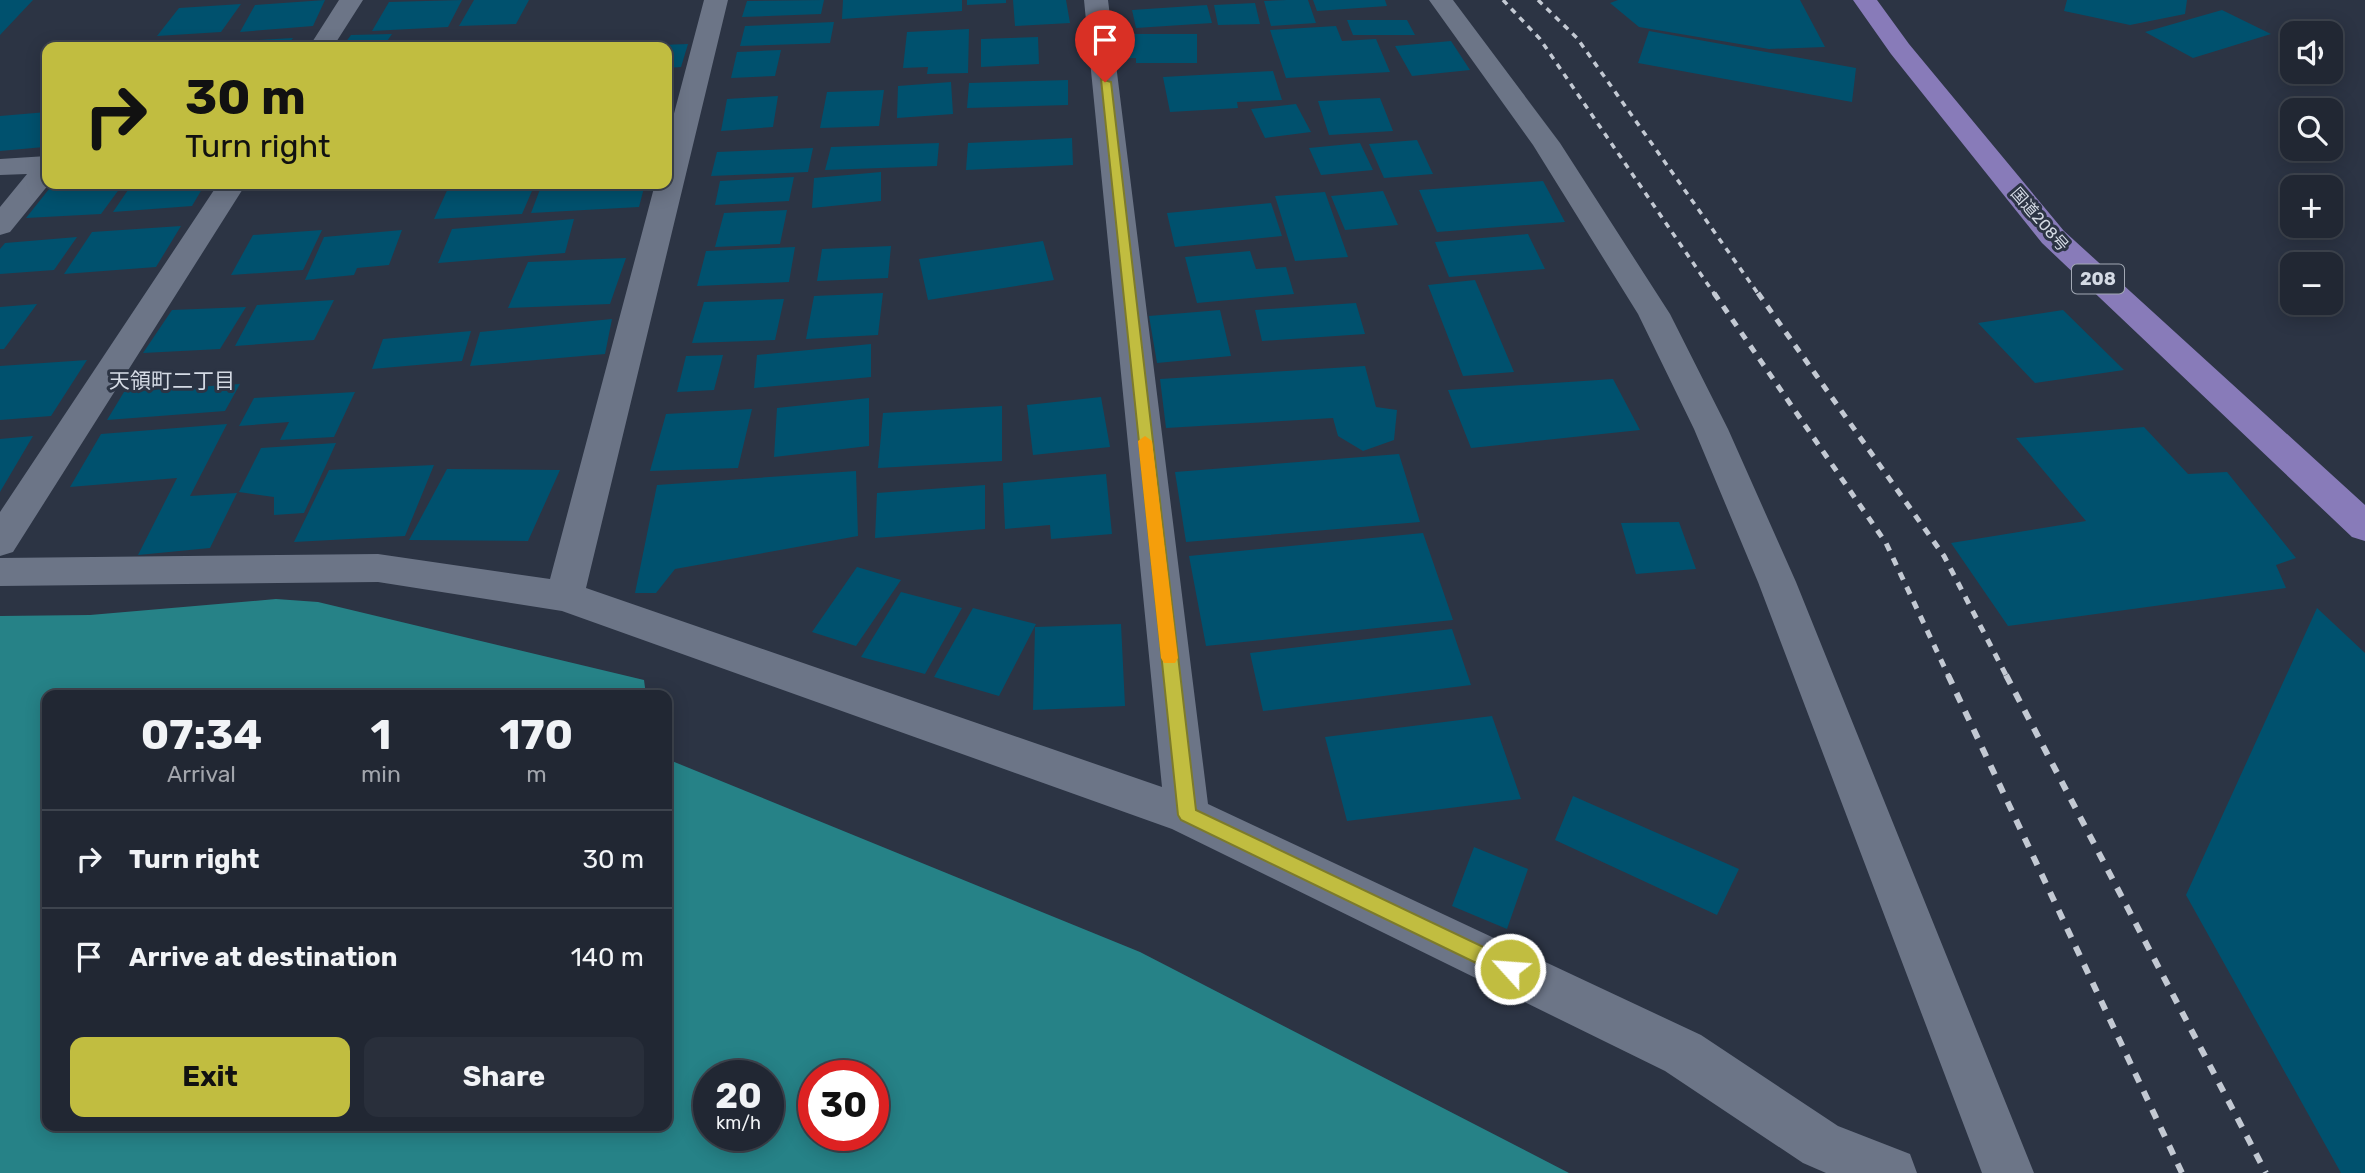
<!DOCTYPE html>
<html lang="en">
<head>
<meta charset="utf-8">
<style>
  body { margin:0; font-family:Rubik,"Noto Sans JP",sans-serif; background:#292f3b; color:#f1f3f6; height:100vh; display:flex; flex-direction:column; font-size:26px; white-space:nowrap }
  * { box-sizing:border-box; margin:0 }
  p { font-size:23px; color:#a2a5ac }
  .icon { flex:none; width:38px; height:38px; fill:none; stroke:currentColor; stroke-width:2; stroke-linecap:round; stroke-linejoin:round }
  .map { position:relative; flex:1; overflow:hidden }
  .sheet { position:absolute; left:42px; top:690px; width:630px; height:441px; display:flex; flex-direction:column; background:#212733; border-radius:14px; box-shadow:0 4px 18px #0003,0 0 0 2px #3e444e }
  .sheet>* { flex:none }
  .top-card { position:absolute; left:42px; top:42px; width:630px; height:147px; border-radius:14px; box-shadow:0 4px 18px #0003,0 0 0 2px #3e444e; background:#c1bd40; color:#111; overflow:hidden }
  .buttons { position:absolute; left:2280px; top:21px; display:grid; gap:14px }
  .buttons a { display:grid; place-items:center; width:63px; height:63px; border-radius:14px; background:#212733; box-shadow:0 4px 18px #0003,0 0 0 2px #3e444e; font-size:35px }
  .speed { position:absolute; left:693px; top:1060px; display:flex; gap:14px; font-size:35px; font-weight:700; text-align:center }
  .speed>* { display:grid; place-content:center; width:91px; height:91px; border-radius:50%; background:#212733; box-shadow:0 4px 18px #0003,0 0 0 2px #3e444e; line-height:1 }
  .speed small { font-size:18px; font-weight:400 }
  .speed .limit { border:10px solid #d22; background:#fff; color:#111 }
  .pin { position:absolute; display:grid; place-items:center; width:60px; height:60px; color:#fff; margin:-72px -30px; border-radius:50% 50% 50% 0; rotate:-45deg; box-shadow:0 0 7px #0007 }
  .pin .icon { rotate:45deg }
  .me { position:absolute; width:77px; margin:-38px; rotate:296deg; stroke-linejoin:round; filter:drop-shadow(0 0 5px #0008) }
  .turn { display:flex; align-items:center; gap:24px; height:147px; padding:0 28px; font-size:32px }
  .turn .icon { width:91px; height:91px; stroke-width:2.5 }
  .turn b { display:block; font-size:49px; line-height:60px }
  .eta { display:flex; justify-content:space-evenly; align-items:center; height:119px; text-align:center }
  .eta b { font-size:42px; font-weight:700; line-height:49px }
  .action { display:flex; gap:14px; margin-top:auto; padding:14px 28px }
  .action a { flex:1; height:80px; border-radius:14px; background:#c1bd40; color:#111; font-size:28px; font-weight:700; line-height:80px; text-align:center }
  .action a+a { background:#292f3b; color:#f1f3f6 }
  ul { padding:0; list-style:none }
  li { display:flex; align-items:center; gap:21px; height:98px; padding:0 28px; border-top:2px solid #3e444e }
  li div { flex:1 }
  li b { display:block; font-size:26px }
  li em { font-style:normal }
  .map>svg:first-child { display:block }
  .water { fill:#268287; fill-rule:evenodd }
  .building { fill:#00516e }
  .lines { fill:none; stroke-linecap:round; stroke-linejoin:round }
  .minor { fill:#6c7587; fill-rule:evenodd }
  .highway { fill:#887bb9; fill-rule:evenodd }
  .rail-far2 { stroke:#c3c9d3; stroke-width:3.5; stroke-dasharray:6 6; stroke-linecap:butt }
  .rail-far1 { stroke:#c3c9d3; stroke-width:5; stroke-dasharray:8 8; stroke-linecap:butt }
  .rail { stroke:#c3c9d3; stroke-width:6; stroke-dasharray:10 10; stroke-linecap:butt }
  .route { fill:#c1bd40; stroke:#7d7b2a; stroke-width:2 }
  .slow { fill:#f59e0b }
  .labels { text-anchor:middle; stroke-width:6; stroke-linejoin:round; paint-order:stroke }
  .far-street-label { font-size:16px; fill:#d4dae4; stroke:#2c3444 }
  .shield { fill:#2c3444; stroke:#a2a8b4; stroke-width:2 }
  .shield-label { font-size:18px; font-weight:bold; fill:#d4dae4 }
  .neighbourhood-label { font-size:21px; fill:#d4dae4; stroke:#2c3444 }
</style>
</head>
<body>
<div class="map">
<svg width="2365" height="1173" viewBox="0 0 2365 1173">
  <rect width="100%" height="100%" fill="#2c3444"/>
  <path class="water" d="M276 599 318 602 644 680 646 695H47V1125H667V759L1140 952 1569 1173H0V616L90 615ZM768 1076V1136H709V1076ZM873 1076V1136H814V1076Z"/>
  <path class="building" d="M0 0H33L0 35Z
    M325 0 313 26 240 32 255 5Z
    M462 0 448 27 372 31 389 2Z
    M474 0H529L516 24 459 26Z
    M824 0 821 14 742 17 747 1Z
    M843 0H962V11L842 19Z
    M967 0H1006V3L967 5Z
    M1013 0H1066L1070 23 1015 26Z
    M1287 0H1308L1316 23 1271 26 1264 1Z
    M1313 0H1385L1387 6 1317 11Z
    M1618 0H1800L1825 47 1769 49 1639 27 1610 3Z
    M2067 0H2187L2185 14 2130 25 2064 11Z
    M1255 3 1260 24 1218 25 1214 5Z
    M241 4 221 32 157 36 179 8Z
    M1207 5 1212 23 1136 28 1132 10Z
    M2222 10 2271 34 2193 58 2145 32Z
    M1347 20H1407L1415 35H1353Z
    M834 22 830 43 740 46 745 26Z
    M1336 26 1342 41 1376 39 1390 72 1286 78 1270 30Z
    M969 29 968 73 927 74 928 67 903 68 907 32Z
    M1649 31 1856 68 1852 102 1638 63Z
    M392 34 383 47H342L351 35Z
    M1112 34H1197V63H1136V58L1111 59Z
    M1038 37 1039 64 981 67V39Z
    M293 38 286 47H216L220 42Z
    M1451 41 1470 70 1412 76 1395 46Z
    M507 42 504 47H455L457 44Z
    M594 42 591 47H509L511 44Z
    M688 44 681 67 667 68V47L661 45Z
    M781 50 775 76 731 78 737 52Z
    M1273 71 1282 100 1237 102 1238 108 1170 112 1163 77Z
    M1068 80V105L967 108 969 83Z
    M951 82 953 114 897 118 898 86Z
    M884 90 879 126 820 128 827 92Z
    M778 96 773 127 721 131 727 99Z
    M1380 98 1393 131 1329 135 1318 101Z
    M1296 104 1311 132 1265 138 1251 109Z
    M47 112V143L44 147 0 151V116Z
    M1072 138 1073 165 966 170 968 143Z
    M1417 140 1433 174 1384 178 1369 144Z
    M939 143 937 166 825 170 831 147Z
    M1360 143 1373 170 1321 175 1309 148Z
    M813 148 808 172 711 176 717 152Z
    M881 172V201L812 208 814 178Z
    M794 177 789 201 715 205 720 181Z
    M1543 181 1565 222 1437 232 1419 190Z
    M53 184H123L101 214 26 218Z
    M132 184H205L192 206 113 212Z
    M450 184H535L522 214 434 219Z
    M542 184H645L639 207 531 213Z
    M1383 191 1398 225 1345 230 1331 196Z
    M1325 192 1348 257 1295 261 1275 196Z
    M1271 203 1282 236 1175 247 1167 213Z
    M787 210 780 244 715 247 724 213Z
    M574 219 565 253 438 263 452 229Z
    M181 226 156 267 64 274 92 232Z
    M322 230 303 270 231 275 253 235Z
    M402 230 389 265 357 268 354 275 305 280 324 237Z
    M1528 234 1545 269 1449 277 1435 242Z
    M77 237 54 270 0 274V249L5 243Z
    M1043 241 1054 280 928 300 919 259Z
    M891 246 888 278 817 281 822 249Z
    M795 247 789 282 697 286 706 251Z
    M1250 251 1256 269 1286 267 1294 294 1197 303 1185 257Z
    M626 258 610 304 508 308 528 262Z
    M1475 280 1514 372 1463 376 1428 285Z
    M883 293 878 335 806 339 814 296Z
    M784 299 775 340 692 343 704 302Z
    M334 300 314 340 235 346 257 305Z
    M1356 303 1365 334 1262 341 1255 310Z
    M37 304 4 349H0V307Z
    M246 307 220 349 143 353 172 310Z
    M1220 310 1231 356 1157 363 1149 316Z
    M2063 310 2124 370 2035 383 1978 323Z
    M612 319 605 354 470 366 480 332Z
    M471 331 462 361 372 369 383 339Z
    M871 344V377L754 388 757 355Z
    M723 355 714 390 677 392 686 356Z
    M87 360 51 416 0 420V366Z
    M1365 366 1376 407 1397 410 1394 440 1363 451 1338 436 1333 418 1166 428 1160 379Z
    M1613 379 1640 430 1471 448 1448 390Z
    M240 384 225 411 107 420 124 392Z
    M355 392 334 437 280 440 289 422 239 426 254 398Z
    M1101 397 1110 447 1033 455 1027 405Z
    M869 398V446L774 457 777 408Z
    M1002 406V461L878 468 883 413Z
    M752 409 738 468 650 471 666 414Z
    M227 424 190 496 237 493 210 548 138 555 177 478 70 487 101 434Z
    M2144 427 2188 474 2227 472 2296 558 2276 565 2286 588 2008 626 1951 543 2086 521 2016 438Z
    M33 436 0 492V439Z
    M336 443 304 513 274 515V497L239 492 261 448Z
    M1399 454 1420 522 1186 542 1175 472Z
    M434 465 405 536 294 542 329 470Z
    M447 469 560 470 528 541 409 540Z
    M856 471 858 536 675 569 656 593H635L657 485Z
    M1106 474 1112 534 1051 539 1050 525 1005 529 1003 483Z
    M985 485V529L875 538 877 493Z
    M1679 522 1696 569 1636 574 1621 523Z
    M1423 533 1453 620 1206 646 1189 556Z
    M857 567 901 580 856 646 812 632Z
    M901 592 962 608 925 674 861 657Z
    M973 608 1036 624 999 696 934 677Z
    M2317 608 2365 653V1173H2341L2186 895Z
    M1121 624 1125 706 1033 710 1035 627Z
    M1452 629 1471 685 1263 711 1250 653Z
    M1492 716 1521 799 1347 821 1325 737Z
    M1573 796 1739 869 1717 915 1555 840Z
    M1474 847 1528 869 1507 929 1452 906Z"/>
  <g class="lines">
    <path class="minor" d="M339 0H363L333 47H309Z
      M704 0H728L586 588 1162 787 1084 0H1108L1208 804 1701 1035 1838 1126 1910 1154 1917 1173H1826L1803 1163 1665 1071 1172 829 562 611 378 582 0 586V558L378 554 550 579 655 184H667V140Z
      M1429 0H1453L1560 143 1670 314 1728 429 1796 582 2034 1173H1982L1758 582 1694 429 1638 314 1533 145Z
      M47 156 49 184 10 232 0 235V207L27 174 0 175V159Z
      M218 184H246L13 552 0 556V512Z"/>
    <path class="highway" d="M1853 0H1877L1909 44 2064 231 2365 505V541L2352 537 2042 243 1891 54Z"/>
    <path class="rail-far2" d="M1503 0 1540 39 1715 295
      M1538 0 1577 38 1759 295"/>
    <path class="rail-far1" d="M1714 293 1886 543 1949 677
      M1758 293 1944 556 2007 677"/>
    <path class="rail" d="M1948 675 2182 1173
      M2006 675 2266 1173"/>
  </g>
  <path class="route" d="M1101 79 1111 82 1196 810 1517 963 1520 969 1517 976 1510 979 1503 976 1181 820 1178 815Z"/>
  <path class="slow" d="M1145 436 1152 441 1178 658 1175 663H1164L1161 658 1138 441Z"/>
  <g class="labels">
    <g class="far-street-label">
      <text transform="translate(2040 219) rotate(49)" y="6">国道208号</text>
    </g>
    <rect class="shield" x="2072" y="264.5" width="52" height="29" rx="5"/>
    <g class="shield-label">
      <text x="2098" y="285">208</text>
    </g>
    <g class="neighbourhood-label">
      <text x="172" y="388">天領町二丁目</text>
    </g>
  </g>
</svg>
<div class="buttons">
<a><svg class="icon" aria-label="sound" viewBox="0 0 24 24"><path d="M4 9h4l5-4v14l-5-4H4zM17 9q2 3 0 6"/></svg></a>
<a><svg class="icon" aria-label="search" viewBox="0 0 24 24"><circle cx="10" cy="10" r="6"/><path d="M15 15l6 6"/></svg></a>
<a>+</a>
<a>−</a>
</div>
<div class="speed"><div>20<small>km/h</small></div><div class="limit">30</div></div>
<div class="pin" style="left:1105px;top:82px;background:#d93025"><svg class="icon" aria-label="arrive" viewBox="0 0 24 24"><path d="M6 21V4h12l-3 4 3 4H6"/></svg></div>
<svg class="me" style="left:1510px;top:969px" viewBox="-20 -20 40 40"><circle r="17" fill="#c1bd40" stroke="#fff" stroke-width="3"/><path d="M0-11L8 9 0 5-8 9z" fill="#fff"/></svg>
<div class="top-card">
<div class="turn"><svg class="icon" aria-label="right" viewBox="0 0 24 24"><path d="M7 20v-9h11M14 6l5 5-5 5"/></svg><div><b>30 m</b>Turn right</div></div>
</div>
<section class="sheet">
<div class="eta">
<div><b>07:34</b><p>Arrival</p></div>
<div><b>1</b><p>min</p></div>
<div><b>170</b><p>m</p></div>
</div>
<ul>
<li><svg class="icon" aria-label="right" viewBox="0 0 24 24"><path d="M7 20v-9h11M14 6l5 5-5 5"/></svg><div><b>Turn right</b></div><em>30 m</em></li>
<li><svg class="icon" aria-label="arrive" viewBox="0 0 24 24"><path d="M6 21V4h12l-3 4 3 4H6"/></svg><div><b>Arrive at destination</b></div><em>140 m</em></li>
</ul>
<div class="action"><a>Exit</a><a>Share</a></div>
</section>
</div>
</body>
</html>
